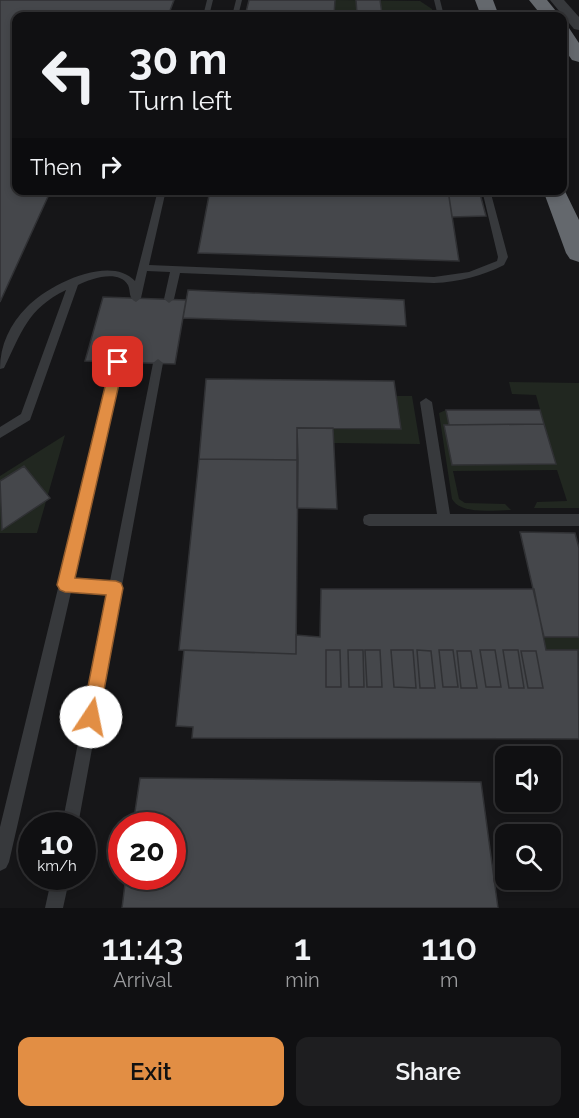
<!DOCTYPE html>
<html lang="en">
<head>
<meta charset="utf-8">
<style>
  body { margin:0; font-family:Raleway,sans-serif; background:#1e1e20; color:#f1f3f6; height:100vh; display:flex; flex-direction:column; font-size:22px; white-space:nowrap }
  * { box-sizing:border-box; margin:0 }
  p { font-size:20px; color:#9c9d9f }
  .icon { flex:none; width:33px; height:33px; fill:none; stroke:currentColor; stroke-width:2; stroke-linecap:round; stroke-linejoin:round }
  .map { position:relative; height:908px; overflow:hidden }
  .side { display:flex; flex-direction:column; background:#101012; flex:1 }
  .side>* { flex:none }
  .guide { position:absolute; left:12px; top:12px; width:555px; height:183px; border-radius:12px; box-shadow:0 3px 9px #0003,0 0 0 2px #303032; background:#101012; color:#f1f3f6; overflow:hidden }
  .fabs { position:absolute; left:495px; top:746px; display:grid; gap:12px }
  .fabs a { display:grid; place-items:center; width:66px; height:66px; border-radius:12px; background:#101012; box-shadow:0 3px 9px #0003,0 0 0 2px #303032; font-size:30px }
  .speed { position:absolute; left:18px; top:812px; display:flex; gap:12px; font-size:30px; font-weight:700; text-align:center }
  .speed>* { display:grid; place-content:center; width:78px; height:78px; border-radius:50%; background:#101012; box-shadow:0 3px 9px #0003,0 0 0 2px #303032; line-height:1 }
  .speed small { font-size:15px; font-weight:400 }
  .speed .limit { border:9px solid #d22; background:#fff; color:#111 }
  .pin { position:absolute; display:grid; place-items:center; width:51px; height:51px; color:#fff; margin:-26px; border-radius:12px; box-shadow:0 3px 9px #0006 }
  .me { position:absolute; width:66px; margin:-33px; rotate:11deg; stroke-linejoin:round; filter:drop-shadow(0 0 4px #0008) }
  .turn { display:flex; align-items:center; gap:21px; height:126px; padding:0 18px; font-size:27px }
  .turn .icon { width:78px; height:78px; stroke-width:2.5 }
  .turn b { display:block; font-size:42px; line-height:51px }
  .then { display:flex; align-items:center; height:57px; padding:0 18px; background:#0003; gap:12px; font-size:22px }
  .eta { display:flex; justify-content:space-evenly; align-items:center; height:102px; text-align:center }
  .eta b { font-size:36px; font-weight:600; line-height:42px }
  .button { display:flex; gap:12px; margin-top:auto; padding:12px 18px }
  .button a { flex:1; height:69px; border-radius:12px; background:#e28e44; color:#111; font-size:24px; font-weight:600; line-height:69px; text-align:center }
  .button a+a { background:#1e1e20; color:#f1f3f6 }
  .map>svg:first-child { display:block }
  .green { fill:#212720 }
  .building { fill:#45474b; stroke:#303134; stroke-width:1.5 }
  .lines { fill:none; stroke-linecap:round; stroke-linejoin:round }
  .lane { fill:#37393c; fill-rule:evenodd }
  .street { fill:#37393c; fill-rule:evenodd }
  .highway { fill:#64686d; fill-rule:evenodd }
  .route { fill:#e28e44; stroke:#935c2c; stroke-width:1.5 }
</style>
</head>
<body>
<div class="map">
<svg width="579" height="908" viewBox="0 0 579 908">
  <rect width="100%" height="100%" fill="#161618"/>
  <path class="green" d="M335 0 420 1 432 9 434 16H334Z
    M509 382 579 383V508H534L537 502 567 501 557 470 453 471 459 499 465 503 505 504 511 510C494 510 461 515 452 499L439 413 446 410 449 425H444L452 465 555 463 536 395 512 394Z
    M396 396H412L420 444 334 443 333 428Z
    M65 435 37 533H0V476Z
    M544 637H579V655L578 650H546Z"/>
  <path class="building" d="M0 0H174L168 16H16V190H51L0 302Z
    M249 0H335L334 16H245Z
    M356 0H380L382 14H357Z
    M210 190H448L459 261 198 253Z
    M448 190H479L486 216 452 217Z
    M188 290 404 300 406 326 183 318Z
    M103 297 186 300 175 364 85 361Z
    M206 379 394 381 401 429 297 428 298 460 199 459Z
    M446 410H540L544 424 449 425Z
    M544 424 556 464 452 465 444 425Z
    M297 428H333L337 509 297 508Z
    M199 459 298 460 296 654 179 650Z
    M24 466 50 498 2 530 0 481Z
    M520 532 575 533 579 548V637H544Z
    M321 589H534L546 650H578L579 739 192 738 193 727 176 726 184 650 296 654V635L320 637Z
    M326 650H340L341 687H326Z
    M348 650H363L364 687H349Z
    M365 650H380L382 687H367Z
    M391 650H413L416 688 394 687Z
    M417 650 431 651 435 688H420Z
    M439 650H453L458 687H443Z
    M480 650H495L501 687H486Z
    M503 650H518L524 688H509Z
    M457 651H471L477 688H461Z
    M521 651H536L543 688H528Z
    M140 778 481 782 498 908H122L126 876H172V825H133Z"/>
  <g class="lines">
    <path class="lane" d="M207 0H213L209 16H203Z
      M236 0H242L238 16H232Z
      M434 0H440L444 16H438Z
      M158 190H166L149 265 434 277 469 272 497 261 498 257 482 190H490L508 257 504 265C482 276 459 282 434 283L180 273 174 299 169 303 164 299 170 272 147 271 141 298 136 302C128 298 131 292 128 285 118 269 91 279 78 285L30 420 0 438V427L21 414 66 290C27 309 22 332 4 368L0 369C0 345 10 324 27 307 48 285 110 254 135 281Z
      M118 358 123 362 74 579 110 581 153 363 158 359 163 363 78 825H62L107 594 71 592 9 862 6 868 0 871V827L113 362Z
      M426 398 432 402 450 514H579V526H369L364 524 363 520 364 516 369 514H437L420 402Z
      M52 876H70L63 908H45Z"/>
    <path class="street" d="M550 0H564L579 17V30L574 29Z"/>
    <path class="highway" d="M475 0H493L499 16H481Z
      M529 0H547L560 16H542Z
      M562 27 569 28 579 43V62L572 60 562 46Z
      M562 185 579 220V262L570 259 566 253 543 190H562Z"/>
  </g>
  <path class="route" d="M118 357 124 362 75 578 116 581 121 583 123 588 99 717 97 724 91 726 85 724 82 717 106 595 65 592 60 590 57 585 111 362Z"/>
</svg>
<div class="fabs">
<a><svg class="icon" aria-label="sound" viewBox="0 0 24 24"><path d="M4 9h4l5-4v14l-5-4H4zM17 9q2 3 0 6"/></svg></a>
<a><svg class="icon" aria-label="search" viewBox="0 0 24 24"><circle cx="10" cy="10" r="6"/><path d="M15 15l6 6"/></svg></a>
</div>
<div class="speed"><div>10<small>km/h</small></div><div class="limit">20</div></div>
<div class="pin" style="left:118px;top:362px;background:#d93025"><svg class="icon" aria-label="arrive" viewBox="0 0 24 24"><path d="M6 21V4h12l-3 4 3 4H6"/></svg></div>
<svg class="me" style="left:91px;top:717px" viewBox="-20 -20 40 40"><circle r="19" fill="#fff"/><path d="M0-13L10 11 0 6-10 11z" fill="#e28e44"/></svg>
<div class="guide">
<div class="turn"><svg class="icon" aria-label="left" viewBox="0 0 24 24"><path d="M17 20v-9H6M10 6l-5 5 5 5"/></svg><div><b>30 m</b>Turn left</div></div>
<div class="then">Then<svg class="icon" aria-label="right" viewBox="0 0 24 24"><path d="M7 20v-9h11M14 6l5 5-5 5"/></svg></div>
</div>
</div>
<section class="side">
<div class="eta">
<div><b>11:43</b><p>Arrival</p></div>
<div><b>1</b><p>min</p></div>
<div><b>110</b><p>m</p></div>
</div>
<div class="button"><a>Exit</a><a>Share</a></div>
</section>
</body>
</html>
